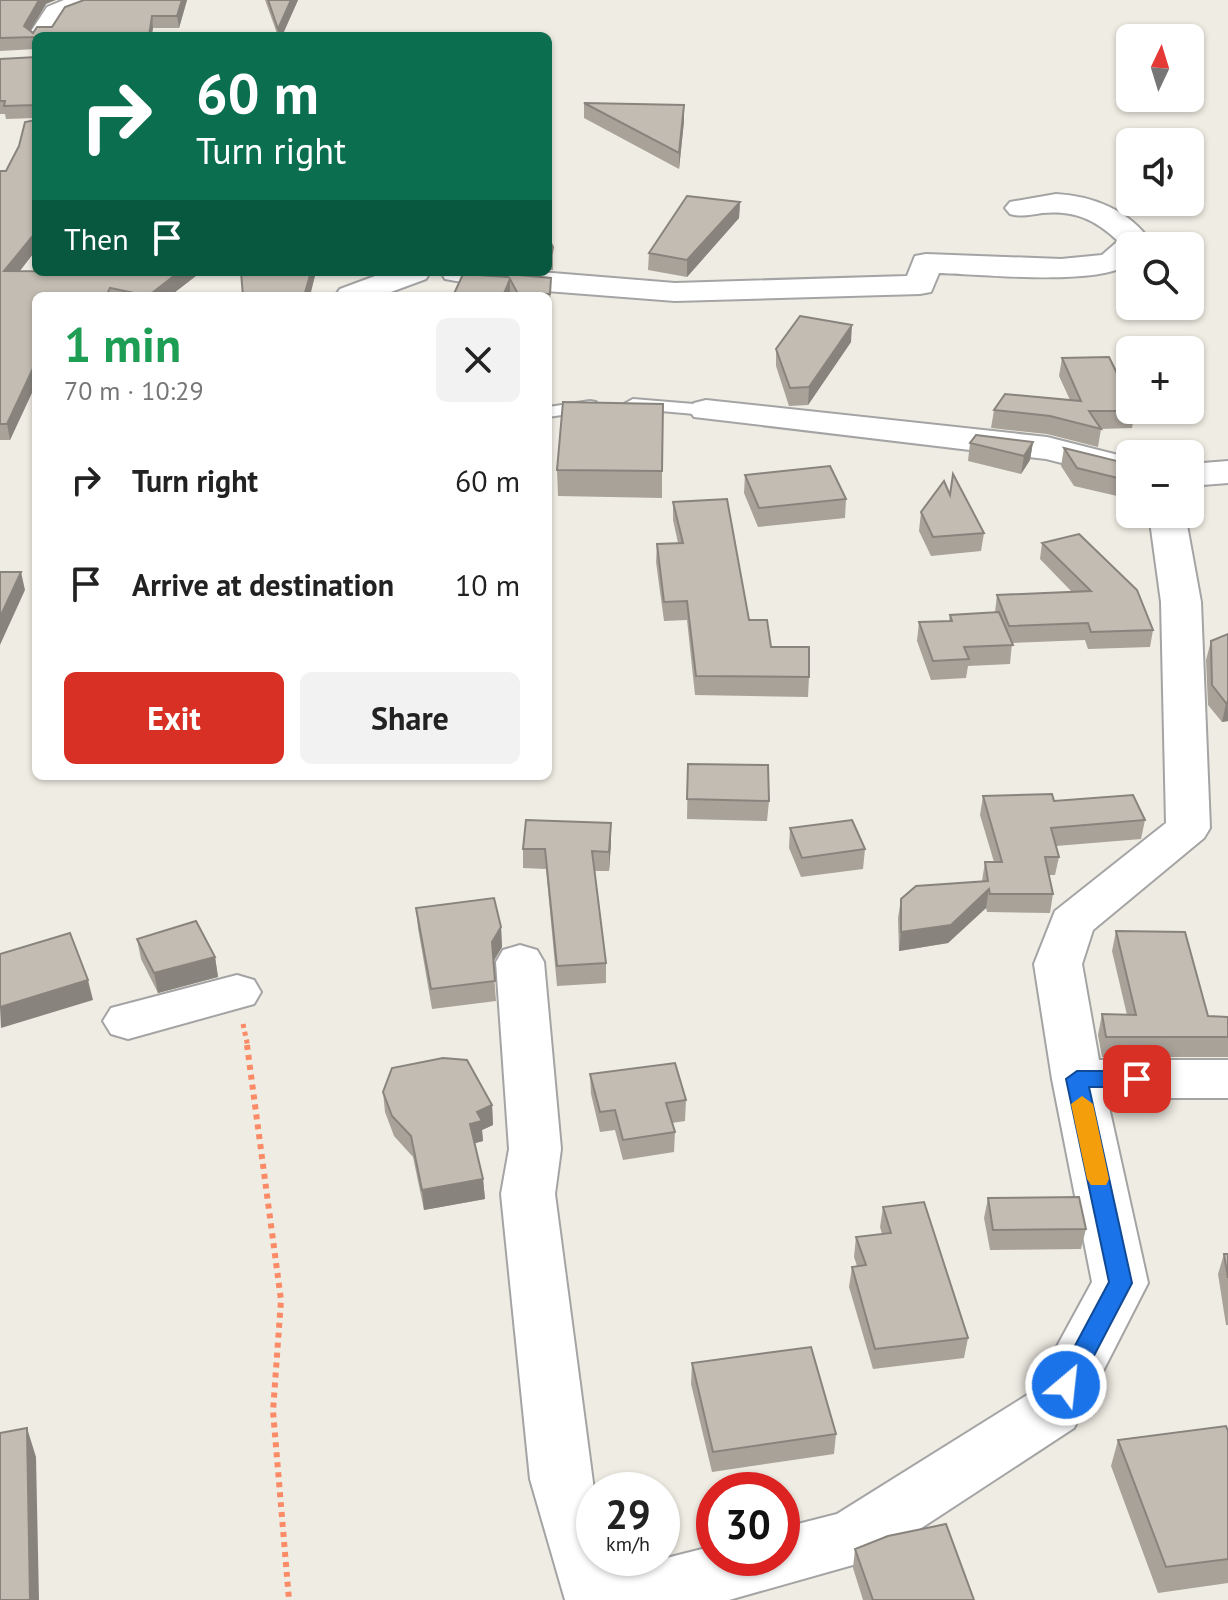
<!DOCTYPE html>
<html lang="en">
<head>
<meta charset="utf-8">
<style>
  body { margin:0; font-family:"PT Sans",sans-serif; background:#f2f2f2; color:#222; height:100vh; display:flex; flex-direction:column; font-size:30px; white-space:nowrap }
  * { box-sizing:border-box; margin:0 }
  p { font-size:26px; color:#767676 }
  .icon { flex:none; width:44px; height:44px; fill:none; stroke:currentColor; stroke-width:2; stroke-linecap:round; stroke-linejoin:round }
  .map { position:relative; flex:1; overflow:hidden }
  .details { position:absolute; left:32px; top:292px; width:520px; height:488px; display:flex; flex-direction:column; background:#fff; border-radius:12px; box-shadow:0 2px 6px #0004 }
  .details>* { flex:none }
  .top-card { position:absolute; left:32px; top:32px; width:520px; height:244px; border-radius:12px; box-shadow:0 2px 6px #0004; background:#0b6e4f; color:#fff; overflow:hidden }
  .needle { width:52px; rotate:4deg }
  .buttons { position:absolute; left:1116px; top:24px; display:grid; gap:16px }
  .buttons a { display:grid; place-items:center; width:88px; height:88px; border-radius:12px; background:#fff; box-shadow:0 2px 6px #0004; font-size:40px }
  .speed { position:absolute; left:576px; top:1472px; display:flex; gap:16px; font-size:40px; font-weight:700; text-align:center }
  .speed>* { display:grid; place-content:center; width:104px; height:104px; border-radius:50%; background:#fff; box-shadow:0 2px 6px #0004; line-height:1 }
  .speed small { font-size:20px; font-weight:400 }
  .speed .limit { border:12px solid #d22; background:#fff; color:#111 }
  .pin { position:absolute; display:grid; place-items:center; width:68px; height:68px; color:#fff; margin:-34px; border-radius:16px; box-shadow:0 4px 12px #0006 }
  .me { position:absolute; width:88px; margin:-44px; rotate:28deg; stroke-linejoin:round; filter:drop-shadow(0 0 6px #0008) }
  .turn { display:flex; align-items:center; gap:28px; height:168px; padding:0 32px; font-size:36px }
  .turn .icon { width:104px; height:104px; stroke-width:2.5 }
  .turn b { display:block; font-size:56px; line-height:68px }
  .then { display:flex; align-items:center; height:76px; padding:0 32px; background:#0003; gap:16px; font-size:30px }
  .round { display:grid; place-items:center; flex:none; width:84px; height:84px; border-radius:12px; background:#f2f2f2 }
  .summary { display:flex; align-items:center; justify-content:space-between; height:136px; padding:0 32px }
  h1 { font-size:48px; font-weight:700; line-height:60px; color:#1e9e55 }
  .action { display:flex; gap:16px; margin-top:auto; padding:16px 32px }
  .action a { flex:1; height:92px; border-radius:12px; background:#d93025; color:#fff; font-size:32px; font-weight:700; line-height:92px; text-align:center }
  .action a+a { background:#f2f2f2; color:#222 }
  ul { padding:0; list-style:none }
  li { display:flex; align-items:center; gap:24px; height:104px; padding:0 32px }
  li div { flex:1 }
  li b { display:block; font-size:30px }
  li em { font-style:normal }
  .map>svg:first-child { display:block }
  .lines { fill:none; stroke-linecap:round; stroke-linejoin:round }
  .service-casing { stroke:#a4a4a4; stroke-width:4 }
  .minor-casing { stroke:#a4a4a4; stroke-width:4 }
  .path-far1 { stroke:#fb8b67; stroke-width:5; stroke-dasharray:4 4; stroke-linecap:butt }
  .path { stroke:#fb8b67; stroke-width:6; stroke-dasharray:5 5; stroke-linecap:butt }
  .service { fill:#fff; fill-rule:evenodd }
  .minor { fill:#fff; fill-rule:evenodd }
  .wall { fill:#a8a299 }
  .shaded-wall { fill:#88847d }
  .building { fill:#c3bcb2; stroke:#88847d; stroke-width:2 }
  .route { fill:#1a73e8; stroke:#114b97; stroke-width:2 }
  .slow { fill:#f59e0b }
</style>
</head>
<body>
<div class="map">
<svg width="1228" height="1600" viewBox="0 0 1228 1600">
  <rect width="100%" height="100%" fill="#efece3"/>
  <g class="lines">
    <defs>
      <path id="service" d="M633 399 706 405 715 410 706 415 627 408 624 404Z
        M590 401 596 402V410L548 417V407Z"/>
      <path id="minor" d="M64 0H98L95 5 65 17 54 36H36V42L32 41 28 36 47 7Z
        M1056 194C1093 196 1129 210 1151 242L1148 246H1130V263C1101 287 980 274 939 273L931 292 920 294 675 301 484 286 445 279 441 272H540L675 283 907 276 915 256 926 254 1061 259 1102 255 1118 241C1095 219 1074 210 1042 213 1030 215 1021 217 1010 214L1005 208 1010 202Z
        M386 272H430L426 279 380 296H335L340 289Z
        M706 400 1047 437 1130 458V480L1046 459 694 417 689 410 694 403Z
        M1228 461V483L1190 486V464Z
        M1149 514H1185L1201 602 1210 828 1204 838 1093 930 1082 964 1099 1060H1228V1098H1107L1148 1283 1074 1428 874 1559 729 1600H565L530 1479 501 1194 509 1149 496 962 503 950 520 945 537 950 544 962 561 1149 555 1194 594 1490V1558H615L619 1570 714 1546V1558H782V1528L837 1514 1032 1392 1092 1282 1052 1079 1034 964 1055 911 1166 823 1161 602Z
        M237 975 254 980 261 992 254 1004 128 1039 111 1034 103 1021 111 1008Z"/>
    </defs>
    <use href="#service" class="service-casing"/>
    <use href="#minor" class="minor-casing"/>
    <path class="path-far1" d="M243 1024 248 1047"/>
    <path class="path" d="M247 1045 281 1300 273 1411 289 1600"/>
    <use href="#service" class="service"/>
    <use href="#minor" class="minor"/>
  </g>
  <path class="wall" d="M0 0 46 4 30 30 33 33 52 27 187 0 179 28H153L36 36V49L0 51Z
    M265 0H298L282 36H278Z
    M36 57V118L6 119 5 114H0V59Z
    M584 103 684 121 679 169 584 118Z
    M36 120V250L20 271 201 272 170 296H36V384L10 440H0V171H6Z
    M740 202 739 218 687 277 648 270 649 253Z
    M548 238 553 247V270H548Z
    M507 274 551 278 550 311H548V296H453L507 277Z
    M851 342 808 405 789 406 776 366V349Z
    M1062 358 1135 411 1132 428 1101 429 1098 447 1047 434 991 428 994 410 1070 400 1059 376Z
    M1033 442 1030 460 1021 474 968 461 970 443Z
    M1064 448 1130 471V499L1074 486 1061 466Z
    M557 470 662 471V498L558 496Z
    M745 475 846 499 845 518 758 527 744 493Z
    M950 495 984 533 981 551 931 556 919 531 921 512Z
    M673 502 749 620 771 647 809 677 808 697 695 695 687 620 664 621 656 562 657 544 678 543 673 520Z
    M1042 543 1153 630 1150 647 1088 649 1085 640 1012 643 1010 664 968 666 966 678 931 680 917 641 919 622 949 621 950 615 995 612 997 595 1072 592 1040 559Z
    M1228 634V721L1222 722 1208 705 1206 660 1211 641Z
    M688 764 769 801 767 821 687 819Z
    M983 796 1054 801 1145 820 1141 839 1056 846 1059 857 1055 875H1049L1053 894 1050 913 987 912 986 908 948 943 899 951 898 918 901 899 982 881 985 862H994L980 815Z
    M611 823V843L609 871H595L606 963V983L557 986 546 869 523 868V849Z
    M790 828 865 849 863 869 801 877 789 848Z
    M416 908 501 927 502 947 493 962 496 1001 432 1009 418 928Z
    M1116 931 1208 1016 1228 1017V1057H1102L1098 1035 1102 1014 1127 1015 1112 951Z
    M137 939 215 957 218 977 158 993 141 959Z
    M590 1074 686 1100 685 1121 672 1123 675 1132 674 1152 623 1160 615 1130 600 1132 591 1094Z
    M383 1092 492 1105 493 1125 482 1130 483 1141 475 1143 483 1179 485 1199 424 1210 413 1157 394 1136 385 1112Z
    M988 1198 1086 1229 1081 1249 990 1250 984 1218Z
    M883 1207 968 1338 964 1358 873 1369 849 1287 852 1267 857 1266 854 1257 856 1237 882 1234 880 1227Z
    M1224 1254H1228V1325H1226L1218 1274Z
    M692 1363 836 1434 834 1454 712 1472 691 1384Z
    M1228 1431V1583L1158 1593 1111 1466 1118 1440Z
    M855 1549 974 1600H863L853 1568Z"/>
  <path class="shaded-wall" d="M39 0H56L46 4 26 38 24 26Z
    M182 0H187L179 28 177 16Z
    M291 0H298L282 36H279L278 29Z
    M152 16 153 28 152 36H149Z
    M684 105V121L679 169V153Z
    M740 202 739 218 687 277V260Z
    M36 232V250L7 287 4 271Z
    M179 272H201L170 296H148Z
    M311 272H316L310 296H304Z
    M510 279V296H503Z
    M852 325 851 342 808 405 809 387Z
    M36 362V384L10 440 7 424Z
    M1033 442 1030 460 1021 474 1024 456Z
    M21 572 25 590 0 645V617Z
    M1228 702V721L1222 722 1226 703Z
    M611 823V843L609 871V852Z
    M989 889 986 908 948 943 899 951 901 932Z
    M501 927 502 947 493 962 492 942Z
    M215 957 218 977 158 993 154 973Z
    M88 980 93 1000 1 1028 0 1007Z
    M492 1105 493 1125 482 1130 483 1141 472 1144 470 1124 477 1112Z
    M483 1179 485 1199 424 1210 422 1190Z
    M27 1428 36 1457 39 1600H30Z"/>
  <path class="building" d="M0 0H39L24 26 33 33 37 27H52L65 7 84 0H182L177 16H152L149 36H36V57V37L0 38Z
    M268 0H291L278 29Z
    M36 57V105L4 106 5 101H0V59Z
    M584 103 684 105 679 153Z
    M36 120V232L4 271 179 272 148 296 110 288 106 296H36V362L7 424H0V171H6L19 146 25 122Z
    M687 196 740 202 687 260 649 253Z
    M548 238 553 247 552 253H548Z
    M241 272H311L304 296H243Z
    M463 274 508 277 507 274 551 278 550 294H518L510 279 503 296H453Z
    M800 316 852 325 809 387 790 388 776 349Z
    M1109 357 1130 400V410L1135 411H1089L1101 429 1050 416 994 410 1005 394 1081 401 1062 358Z
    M563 402 663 404 662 471 557 470Z
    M976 435 1033 442 1024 456 970 443Z
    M1064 448 1125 463 1130 471V481L1077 468Z
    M830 466 846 499 759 508 745 475Z
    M953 474 984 533 933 537 921 512 944 481 950 495Z
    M727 499 749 620H767L771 647H809V677L696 676 687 601 664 602 657 544 683 543 673 502Z
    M1079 534 1137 590 1153 630 1091 632 1088 623 1009 626 997 595 1091 591 1042 543Z
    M0 572H21L0 617Z
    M999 612 1013 645 964 647 969 659 933 661 919 622 952 621 950 615Z
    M1228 634V702L1226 703 1212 685 1211 641Z
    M688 764 768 765 769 801 687 799Z
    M1052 794 1054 801 1133 795 1145 820 1051 828 1059 857H1045L1053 894H990L989 889 951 925 901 932V899L916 886 988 881 985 862H1002L983 796Z
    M526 820 611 823 609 852 592 851 606 963 557 966 545 849H523Z
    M852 820 865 849 802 858 790 828Z
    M494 898 501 927 492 942 495 981 431 989 416 908Z
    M196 921 215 957 154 973 137 939Z
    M1116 931 1185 932 1208 1016 1228 1017V1037H1106L1102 1014 1136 1015Z
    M70 933 88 980 0 1007V954Z
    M443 1058 467 1060 492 1105 477 1112 482 1121 470 1124 483 1179 422 1190 411 1136 392 1116 383 1092 392 1068Z
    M675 1063 686 1100 666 1103 675 1132 623 1140 615 1110 600 1112 590 1074Z
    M1079 1197 1086 1229 993 1230 988 1198Z
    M924 1202 968 1338 875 1349 852 1267 866 1265 856 1237 891 1233 883 1207Z
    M1224 1254H1228V1278Z
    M811 1347 836 1434 713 1452 692 1363Z
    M1226 1426 1228 1431V1559L1166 1567 1118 1440Z
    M27 1428 30 1600H0V1433Z
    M946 1524 974 1600H873L855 1549 888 1536Z"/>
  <path class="route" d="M1077 1071H1137L1148 1079 1137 1087H1089L1132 1283 1075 1392 1066 1395 1058 1392 1054 1385 1109 1282 1066 1079Z"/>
  <path class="slow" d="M1082 1096 1093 1104 1109 1179 1106 1185H1091L1087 1179 1071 1104Z"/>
</svg>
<div class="buttons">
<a><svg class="needle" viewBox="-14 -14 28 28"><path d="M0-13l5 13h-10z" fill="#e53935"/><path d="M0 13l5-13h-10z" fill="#767676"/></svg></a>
<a><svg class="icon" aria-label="sound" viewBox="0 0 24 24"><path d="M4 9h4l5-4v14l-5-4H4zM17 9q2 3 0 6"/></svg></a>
<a><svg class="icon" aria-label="search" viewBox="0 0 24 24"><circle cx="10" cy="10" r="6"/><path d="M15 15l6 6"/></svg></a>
<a>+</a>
<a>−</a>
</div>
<div class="speed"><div>29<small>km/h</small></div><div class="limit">30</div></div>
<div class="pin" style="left:1137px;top:1079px;background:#d93025"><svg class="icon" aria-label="arrive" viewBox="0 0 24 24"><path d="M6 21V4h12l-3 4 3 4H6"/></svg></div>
<svg class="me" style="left:1066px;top:1385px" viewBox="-20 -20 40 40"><circle r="17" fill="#1a73e8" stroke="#fff" stroke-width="3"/><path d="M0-11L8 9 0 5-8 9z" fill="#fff"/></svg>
<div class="top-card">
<div class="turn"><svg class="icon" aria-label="right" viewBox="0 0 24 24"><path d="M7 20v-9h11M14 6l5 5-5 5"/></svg><div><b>60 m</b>Turn right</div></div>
<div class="then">Then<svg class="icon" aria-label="arrive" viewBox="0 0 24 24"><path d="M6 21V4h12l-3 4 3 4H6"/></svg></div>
</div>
<section class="details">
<div class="summary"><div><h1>1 min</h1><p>70 m · 10:29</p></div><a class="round"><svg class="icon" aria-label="close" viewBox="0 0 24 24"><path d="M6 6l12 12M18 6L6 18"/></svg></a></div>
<ul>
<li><svg class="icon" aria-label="right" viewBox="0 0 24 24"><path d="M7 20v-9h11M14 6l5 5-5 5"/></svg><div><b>Turn right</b></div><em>60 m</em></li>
<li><svg class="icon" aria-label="arrive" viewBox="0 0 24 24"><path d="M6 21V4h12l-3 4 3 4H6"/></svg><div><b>Arrive at destination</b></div><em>10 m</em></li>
</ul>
<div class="action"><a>Exit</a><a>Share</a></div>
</section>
</div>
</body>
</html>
